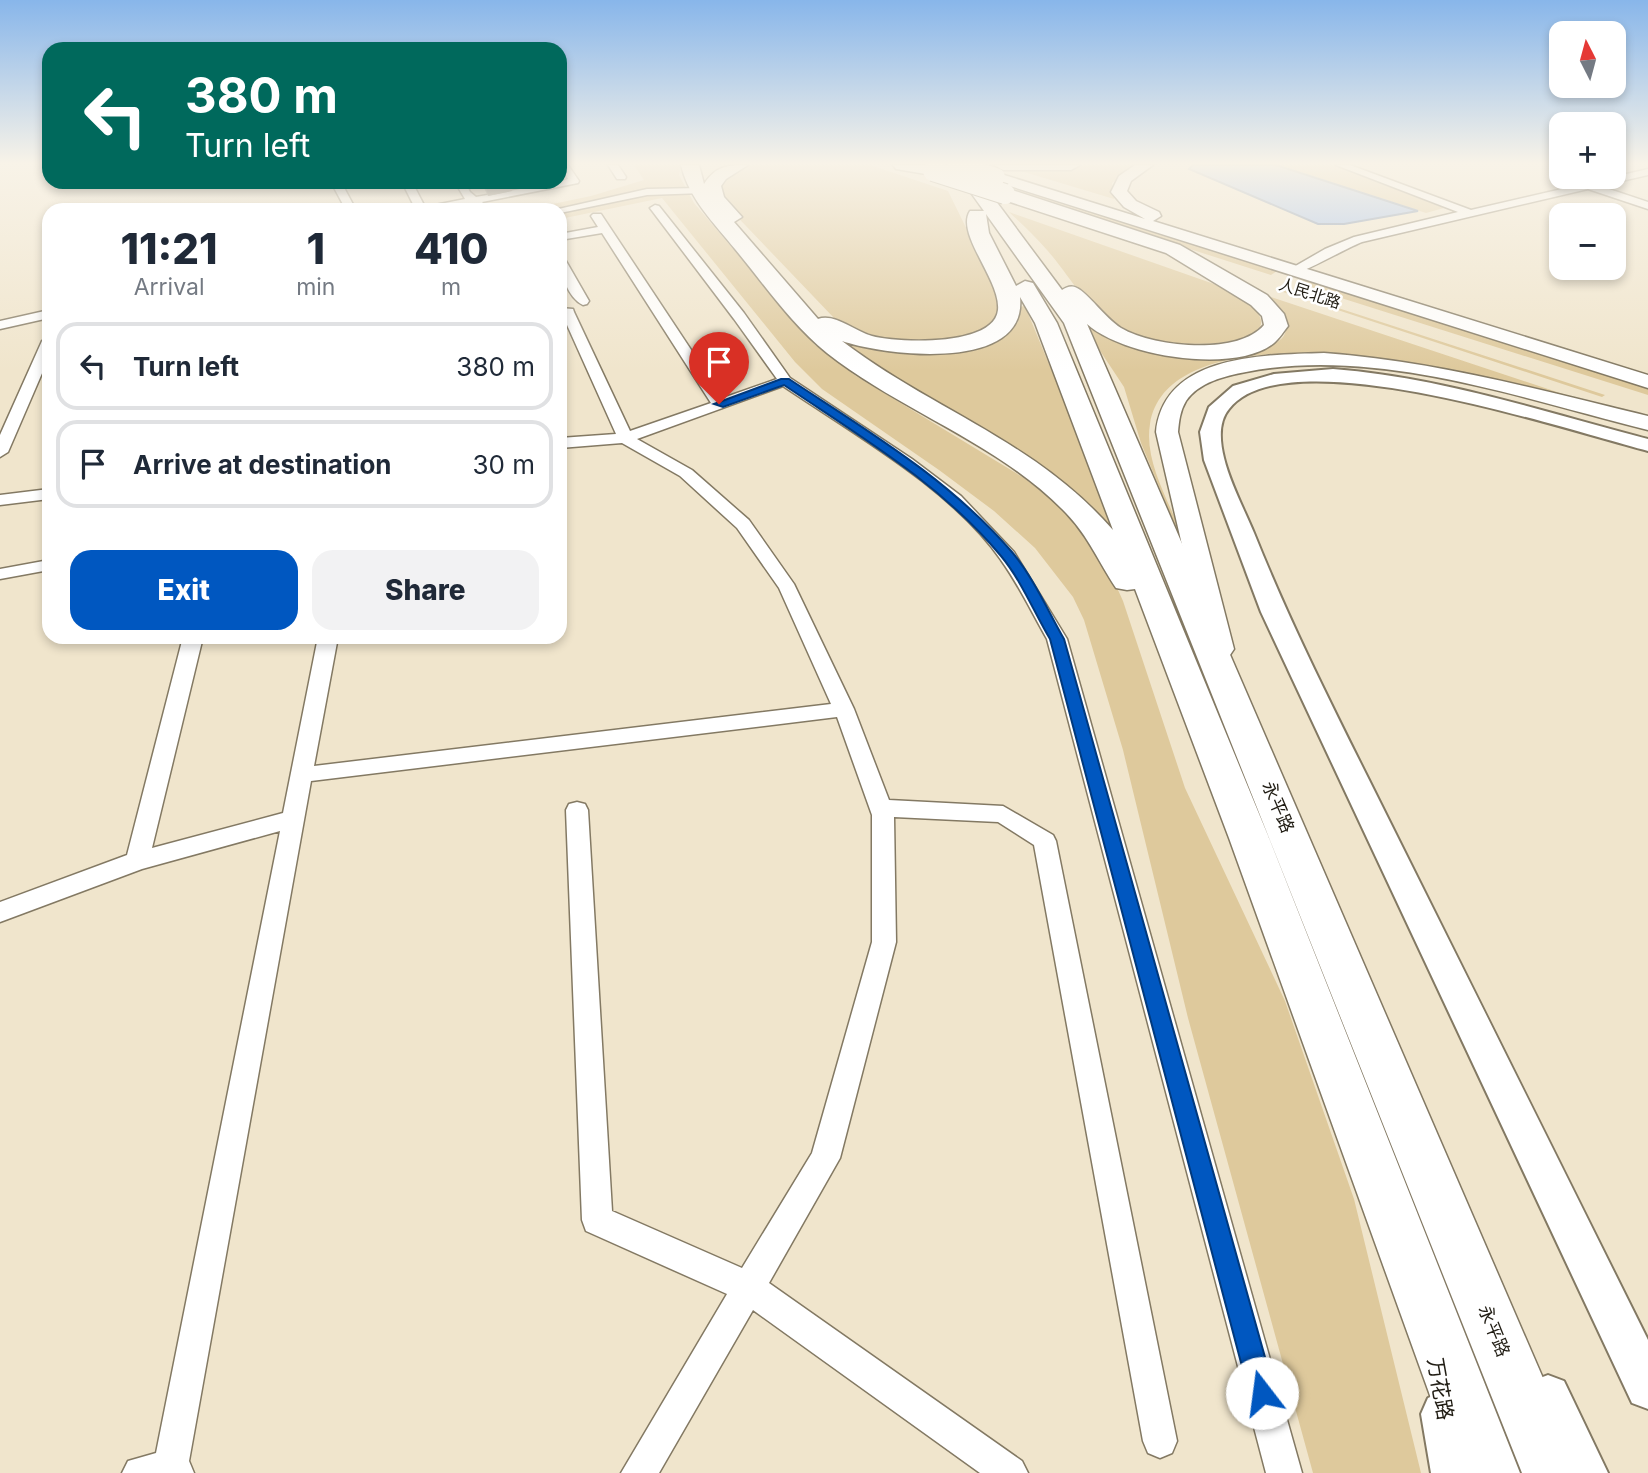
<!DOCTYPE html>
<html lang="en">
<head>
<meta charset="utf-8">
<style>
  body { margin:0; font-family:Inter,"Noto Sans SC",sans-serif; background:#f2f2f3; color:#1f2937; height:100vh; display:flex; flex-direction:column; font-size:26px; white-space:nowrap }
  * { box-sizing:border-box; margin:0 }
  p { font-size:23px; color:#747a83 }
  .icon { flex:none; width:38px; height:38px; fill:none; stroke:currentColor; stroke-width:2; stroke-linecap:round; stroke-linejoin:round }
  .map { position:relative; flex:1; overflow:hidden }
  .side { position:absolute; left:42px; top:203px; width:525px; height:441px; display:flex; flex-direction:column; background:#fff; border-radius:21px; box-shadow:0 4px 10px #0003 }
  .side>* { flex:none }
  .banner { position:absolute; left:42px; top:42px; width:525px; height:147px; border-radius:21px; box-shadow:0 4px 10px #0003; background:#00695c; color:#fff; overflow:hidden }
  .needle { width:46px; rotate:354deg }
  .controls { position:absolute; left:1549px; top:21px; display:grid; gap:14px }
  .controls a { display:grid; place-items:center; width:77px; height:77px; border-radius:14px; background:#fff; box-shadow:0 4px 10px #0003; font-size:35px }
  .pin { position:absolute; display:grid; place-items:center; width:60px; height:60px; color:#fff; margin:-72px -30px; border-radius:50% 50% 50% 0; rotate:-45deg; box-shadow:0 0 7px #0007 }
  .pin .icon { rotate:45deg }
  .me { position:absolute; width:77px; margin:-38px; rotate:345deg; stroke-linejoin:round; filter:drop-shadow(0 0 5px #0008) }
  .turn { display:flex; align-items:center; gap:24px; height:147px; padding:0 28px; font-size:32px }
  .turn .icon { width:91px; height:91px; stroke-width:2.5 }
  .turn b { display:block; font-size:49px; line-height:60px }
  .eta { display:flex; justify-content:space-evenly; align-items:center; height:119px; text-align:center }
  .eta b { font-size:42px; font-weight:800; line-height:49px }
  .primary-button { display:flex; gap:14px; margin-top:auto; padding:14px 28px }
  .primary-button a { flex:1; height:80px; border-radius:21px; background:#0057c0; color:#fff; font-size:28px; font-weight:800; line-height:80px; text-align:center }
  .primary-button a+a { background:#f2f2f3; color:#1f2937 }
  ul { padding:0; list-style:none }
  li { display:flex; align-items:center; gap:21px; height:88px; margin:0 14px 10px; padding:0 14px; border:4px solid #e0e1e3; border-radius:21px }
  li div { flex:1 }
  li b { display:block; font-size:26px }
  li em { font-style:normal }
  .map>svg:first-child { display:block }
  .green { fill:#dec99c }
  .water { fill:#98baee; stroke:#748bad; stroke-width:2 }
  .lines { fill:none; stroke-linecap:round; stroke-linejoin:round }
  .street-casing { stroke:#837963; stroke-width:3 }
  .secondary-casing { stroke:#837963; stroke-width:4 }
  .primary-casing { stroke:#837963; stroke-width:3 }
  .highway-casing { stroke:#837963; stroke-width:3 }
  .street { fill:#fff; fill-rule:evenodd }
  .secondary { fill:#fff; fill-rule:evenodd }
  .primary { fill:#fff; fill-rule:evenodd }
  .highway { fill:#fff; fill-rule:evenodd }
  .primary-bridge-casing { stroke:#837963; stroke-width:19; stroke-linecap:butt }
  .highway-bridge-casing { stroke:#837963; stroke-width:22; stroke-linecap:butt }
  .primary-bridge { stroke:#fff; stroke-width:18 }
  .highway-bridge { stroke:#fff; stroke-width:20 }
  .wall { fill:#a49b87 }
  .shaded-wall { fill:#867e6e }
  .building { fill:#bfb49d; stroke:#867e6e; stroke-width:2 }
  .route { fill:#0057c0; stroke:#00397d; stroke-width:2 }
  .labels { text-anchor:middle; stroke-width:5; stroke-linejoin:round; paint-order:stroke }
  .far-street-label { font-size:16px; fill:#211d14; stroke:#fff }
  .street-label { font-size:18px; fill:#211d14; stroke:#fff }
  .near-street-label { font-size:21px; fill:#211d14; stroke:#fff }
</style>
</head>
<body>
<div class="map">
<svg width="1648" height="1473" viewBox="0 0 1648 1473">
  <rect width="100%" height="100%" fill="#f0e5cc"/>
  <path class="green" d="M634 165H681L679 175 694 203 815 345 856 376 1024 478 1056 503 1080 527 1109 570 1123 601 1185 788 1285 1001 1354 1199 1421 1473H1313L1188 1018 1123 750 1084 620 1073 597 1035 548 994 511 939 470 822 389 795 362 662 198 560 219V210H524L591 196 644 180Z
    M749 165H870L948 191 1001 299V314C963 358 880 345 835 319L724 203 720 184 740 168Z
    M1093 165H1136L1112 183 1114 199 1014 169Z
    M1279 165H1332L1444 208 1426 213Z
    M1019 189 1277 271 1271 275 1012 192Z
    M1009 212 1214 284C1340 342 1180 359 1123 330 1089 314 1071 277 1047 250 1035 236 1022 224 1009 212Z
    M1304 280 1648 388V395L1297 284Z
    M1283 290 1605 395 1602 397 1280 291Z
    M1271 297 1614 411C1549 395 1484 375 1418 364 1352 352 1165 331 1150 424 1144 459 1167 498 1180 530H1177L1141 443 1124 387 1081 322C1097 326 1113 340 1130 345 1150 349 1175 347 1195 348 1230 349 1322 360 1271 297Z
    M1025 306 1123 544 1042 467 1022 452 842 345 847 342 872 349 923 353 1004 335 1018 322 1019 307Z"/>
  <path class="water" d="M1193 165H1276L1418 211 1344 224H1318L1189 169Z"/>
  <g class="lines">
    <defs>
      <path id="street" d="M560 165H568L579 181 578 183 482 202 487 207 483 210 472 204 443 210H416L402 182H412L425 207 465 199 455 182H465L470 192 476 197 560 182 568 179Z
        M608 165H618L626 177 625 179H617Z
        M1336 165H1350L1471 210 1648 169V175L1600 186 1648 202V209L1588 189 1362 242C1348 247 1300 275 1292 274V268L1325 249 1354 237 1458 212Z
        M331 182H341L356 210H346Z
        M699 188 704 191 703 193 647 195 560 213V210H554L647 189Z
        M655 205 659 206 744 313 790 378 912 459 961 496 1014 552 1067 639 1302 1473H1266L1047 639C1032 613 1019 585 1001 560 953 490 854 434 783 386L637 439 692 470 749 520 794 584 854 709 889 800 1003 806 1053 835 1056 841 1177 1441 1172 1453 1160 1458 1148 1453 1143 1441 1034 845 998 822 894 817 896 942 840 1158 769 1283 1022 1461 1028 1473H980L753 1310 659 1473H621L727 1294 586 1231 582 1220 566 810 569 804 577 802 585 804 588 810 612 1211 742 1268 812 1153 872 942V815L837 717 311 781 189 1461 194 1473H122L128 1461 156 1453 280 831 142 869 0 922V902L127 855 183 637H203L152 848 283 813 318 637H338L314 766 831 704 779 588 737 528 680 476 622 443 560 448V438L616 434 563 316H560V308L573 309 574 312 630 431 711 403 602 233 560 240V234L598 227 591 216 593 214H601L723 398 777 379 734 319 650 208Z
        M560 257 566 261 589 301 587 304 583 305C568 298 560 273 560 257Z
        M49 310V318L0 329V321Z
        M49 337V357L8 452 0 457V435L42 341Z
        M49 489V499L0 505V495Z
        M49 560V570L0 579V569Z"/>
      <path id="secondary" d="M1333 369C1440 377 1544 412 1648 439V451C1569 431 1286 335 1229 409 1218 422 1220 442 1224 458 1230 483 1244 509 1254 533 1288 618 1328 698 1369 780 1462 966 1555 1153 1648 1340V1409L1632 1403 1261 612 1204 460 1200 432 1209 407 1233 386 1274 374Z
        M1548 1375 1564 1381 1608 1473H1561L1526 1397 1532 1381Z
        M1444 1391 1460 1398 1467 1414 1477 1473H1431L1421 1414 1428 1398Z"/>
      <path id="primary" d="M1135 165H1153L1131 181 1127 191 1136 201 1159 212 1161 216 1153 221 1648 375V388L991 180 988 177 991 174H1001L1145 219 1124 207 1111 192 1119 176Z
        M1324 353C1435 361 1540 390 1648 416V430C1523 399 1376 346 1246 372 1225 376 1199 382 1186 401 1180 411 1179 421 1178 432L1234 649 1230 655 1220 658 1210 655 1206 649 1156 432C1164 354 1264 355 1324 353Z"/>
      <path id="highway" d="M681 165H699L704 184C716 166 727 165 748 165L726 179 721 186 724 197 742 217 734 222 818 319C835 313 854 331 872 336 897 343 994 347 998 310 1001 280 955 234 970 211H984L951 165H969L1062 290C1067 287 1071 285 1077 288 1088 293 1105 318 1121 328 1153 347 1238 356 1264 325L1262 316 1251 305 1166 253 998 198 996 194 998 190H1012L1180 245 1267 295 1284 314 1288 326C1284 331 1279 339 1274 343 1235 375 1122 356 1087 324L1584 1473H1522L1064 323 986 214 989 233 1016 286 1025 281 1033 283 1057 323 1269 838 1520 1473H1458L1229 838 1135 589 1127 590 1116 588C1098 561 1089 537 1066 513 999 443 902 412 827 353 791 324 764 284 735 249 714 223 689 199 681 165ZM1020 297 1035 323 1113 530C1034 440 934 411 842 341 885 356 1028 373 1020 297Z
        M893 165H931L935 169 926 174 896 169Z
        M994 165H1080L1071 170H1003Z"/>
    </defs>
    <use href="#street" class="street-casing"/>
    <use href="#secondary" class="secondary-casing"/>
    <use href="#primary" class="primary-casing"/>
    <use href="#highway" class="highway-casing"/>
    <use href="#street" class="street"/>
    <use href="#secondary" class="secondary"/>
    <use href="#primary" class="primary"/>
    <use href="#highway" class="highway"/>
    <defs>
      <path id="primary-bridge" d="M956 165 996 177"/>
      <path id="highway-bridge" d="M933 171 1005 194"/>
    </defs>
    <use href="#primary-bridge" class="primary-bridge-casing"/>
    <use href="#highway-bridge" class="highway-bridge-casing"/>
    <use href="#primary-bridge" class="primary-bridge"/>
    <use href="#highway-bridge" class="highway-bridge"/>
  </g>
  <path class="wall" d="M481 182H511L512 191 488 196Z"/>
  <path class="shaded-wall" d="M500 182H511L512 191 488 196 486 184Z"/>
  <path class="building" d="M485 182H500L486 184Z"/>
  <linearGradient id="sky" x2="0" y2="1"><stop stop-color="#88b6ea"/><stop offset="0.44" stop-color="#f8f3e8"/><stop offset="1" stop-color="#f8f3e8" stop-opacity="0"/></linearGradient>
  <rect width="1648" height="371" fill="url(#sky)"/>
  <path class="route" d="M781 379H789C869 432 948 478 1012 552 1033 577 1048 611 1064 639L1275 1393 1271 1402 1262 1405 1253 1402 1249 1393 1050 639C1034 612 1021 580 1001 556 941 484 861 437 784 385L723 407 714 404Z"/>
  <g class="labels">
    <g class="far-street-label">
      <text transform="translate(1310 293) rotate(18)" y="6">人民北路</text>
    </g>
    <g class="street-label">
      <text transform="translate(1278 807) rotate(67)" y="6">永平路</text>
      <text transform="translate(1494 1331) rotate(68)" y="6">永平路</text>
    </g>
    <g class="near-street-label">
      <text transform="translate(1440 1389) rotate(80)" y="7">万花路</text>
    </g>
  </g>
</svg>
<div class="controls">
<a><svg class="needle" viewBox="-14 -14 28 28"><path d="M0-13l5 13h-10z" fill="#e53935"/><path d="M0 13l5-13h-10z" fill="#747a83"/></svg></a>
<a>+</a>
<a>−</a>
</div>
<div class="pin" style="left:719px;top:404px;background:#d93025"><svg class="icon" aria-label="arrive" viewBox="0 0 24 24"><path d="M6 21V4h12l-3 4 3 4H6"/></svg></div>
<svg class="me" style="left:1262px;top:1393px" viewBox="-20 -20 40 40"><circle r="19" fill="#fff"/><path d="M0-13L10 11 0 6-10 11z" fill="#0057c0"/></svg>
<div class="banner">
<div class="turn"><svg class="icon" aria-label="left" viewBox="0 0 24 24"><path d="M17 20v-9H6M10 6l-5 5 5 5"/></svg><div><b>380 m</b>Turn left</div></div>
</div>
<section class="side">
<div class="eta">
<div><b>11:21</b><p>Arrival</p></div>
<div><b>1</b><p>min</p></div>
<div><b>410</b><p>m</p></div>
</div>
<ul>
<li><svg class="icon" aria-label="left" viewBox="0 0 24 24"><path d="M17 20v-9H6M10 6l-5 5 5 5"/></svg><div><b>Turn left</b></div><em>380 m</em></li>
<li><svg class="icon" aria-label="arrive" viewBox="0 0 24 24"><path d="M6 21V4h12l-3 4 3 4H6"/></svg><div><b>Arrive at destination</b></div><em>30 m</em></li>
</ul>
<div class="primary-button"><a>Exit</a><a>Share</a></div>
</section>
</div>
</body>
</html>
